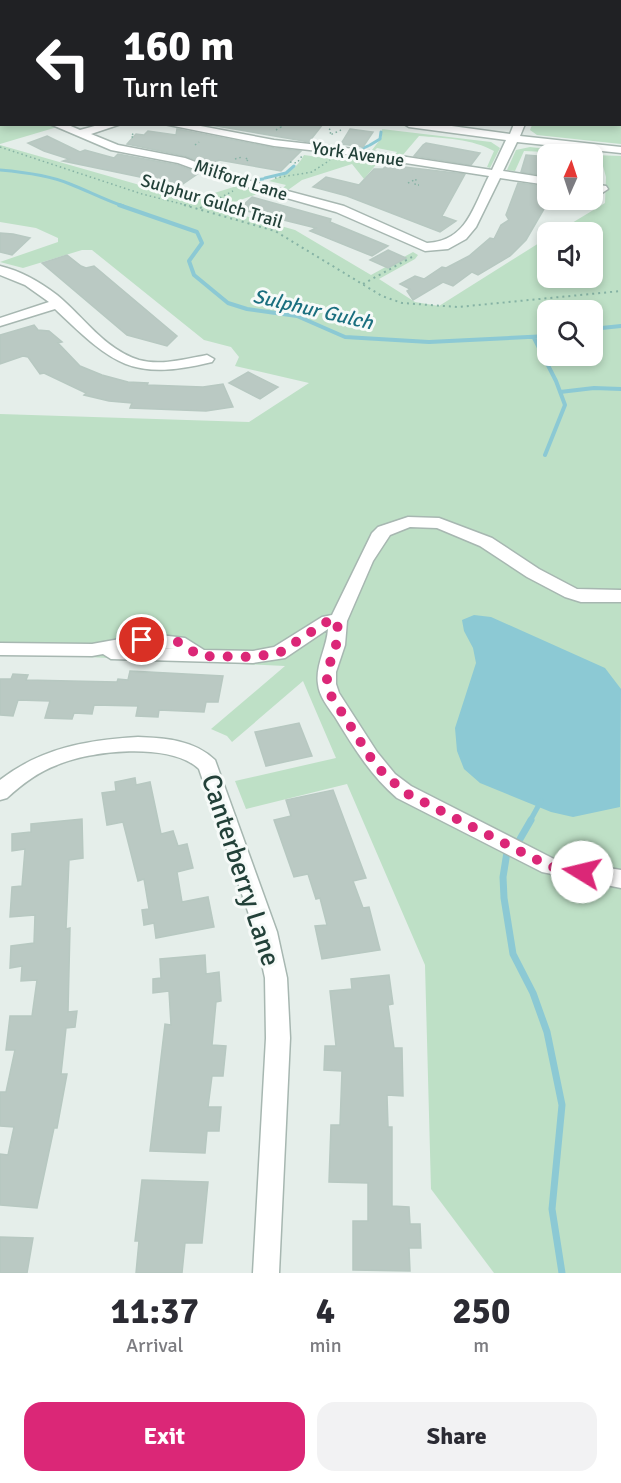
<!DOCTYPE html>
<html lang="en">
<head>
<meta charset="utf-8">
<style>
  body { margin:0; font-family:Signika,sans-serif; background:#f2f2f3; color:#2b2b33; height:100vh; display:flex; flex-direction:column; font-size:22px; white-space:nowrap }
  * { box-sizing:border-box; margin:0 }
  p { font-size:20px; color:#7c7c81 }
  .icon { flex:none; width:33px; height:33px; fill:none; stroke:currentColor; stroke-width:2; stroke-linecap:round; stroke-linejoin:round }
  .map { position:relative; height:1273px; overflow:hidden }
  .sheet { display:flex; flex-direction:column; background:#fff; flex:1 }
  .sheet>* { flex:none }
  .guide { position:absolute; left:0px; top:0px; width:621px; height:126px; box-shadow:0 3px 9px #0003; background:#202124; color:#fff; overflow:hidden }
  .needle { width:39px; rotate:3deg }
  .tools { position:absolute; left:537px; top:144px; display:grid; gap:12px }
  .tools a { display:grid; place-items:center; width:66px; height:66px; border-radius:12px; background:#fff; box-shadow:0 3px 9px #0003; font-size:30px }
  .pin { position:absolute; display:grid; place-items:center; width:51px; height:51px; color:#fff; margin:-26px; border:3px solid #fff; border-radius:50%; box-shadow:0 2px 6px #0007 }
  .me { position:absolute; width:66px; margin:-33px; rotate:279deg; stroke-linejoin:round; filter:drop-shadow(0 0 4px #0008) }
  .turn { display:flex; align-items:center; gap:21px; height:126px; padding:0 24px; font-size:27px }
  .turn .icon { width:78px; height:78px; stroke-width:2.5 }
  .turn b { display:block; font-size:42px; line-height:51px }
  .eta { display:flex; justify-content:space-evenly; align-items:center; height:102px; text-align:center }
  .eta b { font-size:36px; font-weight:700; line-height:42px }
  .button { display:flex; gap:12px; margin-top:auto; padding:12px 24px }
  .button a { flex:1; height:69px; border-radius:18px; background:#db2777; color:#fff; font-size:24px; font-weight:700; line-height:69px; text-align:center }
  .button a+a { background:#f2f2f3; color:#2b2b33 }
  .map>svg:first-child { display:block }
  .green { fill:#bee0c6; fill-rule:evenodd }
  .water { fill:#8cc9d4 }
  .lines { fill:none; stroke-linecap:round; stroke-linejoin:round }
  .stream-far3 { stroke:#8cc9d4; stroke-width:3 }
  .stream-far2 { stroke:#8cc9d4; stroke-width:4 }
  .stream-far1 { stroke:#8cc9d4; stroke-width:5 }
  .stream { stroke:#8cc9d4; stroke-width:7 }
  .building { fill:#bac9c3; stroke:#b7c8c1; stroke-width:1.5 }
  .minor-casing { stroke:#a7b7b1; stroke-width:3 }
  .path-far1 { stroke:#85b2a4; stroke-width:1.5; stroke-dasharray:1.5 3; stroke-linecap:butt }
  .path { stroke:#85b2a4; stroke-width:2; stroke-dasharray:2 4; stroke-linecap:butt }
  .minor { fill:#fff; fill-rule:evenodd }
  .route { stroke:#db2777; stroke-width:10; stroke-dasharray:0 18 }
  .labels { text-anchor:middle; stroke-width:6; stroke-linejoin:round; paint-order:stroke }
  .far-street-label { font-size:18px; fill:#234139; stroke:#f6faf8 }
  .far-water-label { font-size:20px; font-style:italic; fill:#1b6f7f; stroke:#f6faf8 }
  .near-street-label { font-size:27px; fill:#234139; stroke:#f6faf8 }
</style>
</head>
<body>
<div class="map">
<svg width="621" height="1273" viewBox="0 0 621 1273">
  <rect width="100%" height="100%" fill="#e5eeea"/>
  <path class="green" d="M454 0H621V144L537 135 530 130 532 125 620 124V2L444 1Z
    M0 94 2 124 64 125 0 144Z
    M348 125 491 142 500 148 490 168 487 167 494 151C473 139 443 138 419 136L402 156 395 155 397 152 377 148 373 152 372 150 382 137V129Z
    M0 145 192 200 240 185 263 192 217 208 295 230 371 275 413 252 418 255 415 259 379 279 415 302 439 306 547 238 548 278H592V232H557L605 203 606 177 601 159 593 158V155L621 156V1273H494L431 1189 425 965 347 784 246 809 235 781 336 758 303 681 232 742 227 736 211 729 285 666 0 653V414L249 422 309 383 235 366 239 357 231 347 204 340 92 250H82L23 268 0 262 58 242V238L36 228 0 222ZM548 310H592V356H548Z
    M530 147 590 154 524 151 515 171 507 170 516 150Z
    M304 155 332 159 334 155 379 161 364 179 352 164 302 180 288 190 283 188 286 185 269 181C285 175 296 170 304 155Z"/>
  <path class="water" d="M474 615 491 617 605 668 621 689 620 807 573 817 551 812 480 783 464 769 457 751 455 728 476 663 473 648 464 631 462 620Z"/>
  <g class="lines">
    <path class="stream-far3" d="M370 145 380 139 381 132
      M359 150 368 146
      M0 170C23 172 49 175 70 184 88 191 105 200 123 206
      M265 178 286 173 294 166
      M254 180 263 179"/>
    <path class="stream-far2" d="M119 205 197 232 202 243 189 261 194 275 228 303 247 309 297 316 345 337 429 342 548 336
      M592 329 621 326
      M534 338 556 381 565 405 545 455
      M560 392 594 388 621 389"/>
    <path class="stream-far1" d="M530 821 541 801"/>
    <path class="stream" d="M520 839 531 820
      M507 852 503 877 504 898 513 954 533 993 547 1032 562 1105 552 1209 562 1273"/>
  </g>
  <path class="building" d="M205 124H323L309 142Z
    M177 129 274 148 301 151 281 171 219 160 211 165 185 156 127 144 136 134 144 135 148 131 176 135Z
    M350 129 373 132 363 147 341 144Z
    M47 136 80 152 85 150 114 158 118 154 177 165 199 173 177 188 140 177 63 161 69 159 44 151 28 143Z
    M426 143 480 153 471 165 414 156 423 145Z
    M526 155 548 157V176L521 172Z
    M387 165 465 174 442 216 456 221 440 232 347 196 313 187 326 177 359 185 374 169H383Z
    M518 183 548 187V202L526 240 510 256 478 275 472 272 453 286 443 282 413 300 407 291 410 289 400 284 415 276 424 279 442 267 446 268 469 256 490 238 494 239 501 225 509 220 506 215Z
    M252 197 331 219 330 222 388 246 372 256 310 231 316 228 239 209Z
    M0 233 13 234 30 238 12 255 0 252Z
    M388 250 406 258 388 268 370 260Z
    M67 255 81 266 86 268 94 266 177 336 167 346 127 335 42 263Z
    M34 325 38 330 49 331 62 342 58 343 80 366 102 375 128 382 148 383 147 385 203 387 223 384 233 407 206 411 130 408 132 403 109 401 84 395 86 393 44 373 40 374 28 357 23 356 0 364V335Z
    M248 372 278 387 260 399 229 383Z
    M130 671 223 676 218 702H206L204 712 159 710 158 717 136 716 138 706 94 705 92 714 74 713 72 719 45 718 50 701 18 700 13 716 0 715V679H11L13 674 28 675 26 680 117 682 118 679 128 680Z
    M299 723 312 756 266 766 255 732Z
    M135 778 136 785 150 782 161 834 173 831 178 846 187 844 193 868 177 872 182 902 208 897 214 927 156 938 154 923 144 925 142 910 149 909 144 879 138 881 123 822 107 825 102 793 116 791 115 782Z
    M333 790 366 878 353 881 363 908 369 907 380 950 322 959 315 926 327 925 320 898 316 899 308 874 294 877 274 820 291 816 286 800Z
    M82 819 83 858 69 860 66 929 70 928 68 1012 77 1011 75 1027 66 1028 61 1074H67L57 1128H54L37 1208 0 1205V1154L8 1155 14 1127 0 1126V1092H6L15 1050H6L10 1016H32L37 980 21 981 22 966 10 968 11 946 34 943 35 915 10 917 12 887 22 886 25 849 12 851V834L31 832V824Z
    M205 955 206 974 219 972 221 1001 216 1002 212 1045 226 1046 223 1076H212L208 1107H221L219 1131H207L205 1153 150 1151 165 1024 171 1025 169 991 153 993V979L161 978 160 959Z
    M389 975 393 1004 388 1005 394 1048H402L403 1096 387 1095 388 1127H392V1206L409 1207 410 1224H420L421 1248H409L410 1271 353 1270V1221H368V1183L329 1182 331 1125H340L342 1071 324 1070 325 1046H336L330 991 352 989 351 979Z
    M142 1180 208 1182 202 1243H185L182 1273H136L139 1241H135Z
    M0 1237 33 1238 27 1273H0Z"/>
  <g class="lines">
    <defs>
      <path id="minor" d="M18 0H28L18 2Z
        M137 0H147L136 2Z
        M244 0H254L244 2Z
        M388 0H398L399 2H389Z
        M0 85H2V91H0Z
        M50 124H66L80 130 102 124H121L91 134 118 145 185 158 235 177 344 206 427 243C467 241 473 207 489 176L354 155 274 146 164 124H190L274 140 354 149 492 170 506 140 409 127 404 124H437L510 134 514 124H525L520 136 621 147V153L517 142 503 171 548 178V185L500 178 476 227 466 239 448 249 425 251 336 212 227 181 178 163 111 150Z
        M592 184 606 186 608 189 602 193 592 191Z
        M0 266C21 271 40 282 57 295 84 317 104 349 139 360 161 366 185 359 207 355L214 359 212 362C130 382 112 363 55 309L0 326V318L49 302 25 285 0 275Z
        M408 517 439 518 492 538 539 569 577 589 621 590V602H581L565 597 527 577 480 546 437 528 410 527 390 535 373 561 347 621 345 645 336 672V684L339 693 377 752 395 774 411 786 554 859 621 870V888L542 872 397 798C370 775 353 746 335 717 328 707 319 696 318 684 315 666 327 647 328 629L285 658 253 663 111 659 103 654 92 656 0 655V643L92 644 142 635H160L185 638 204 650 253 651 274 647 322 617 332 615 372 533 378 527ZM142 647 176 649 140 648Z
        M138 737C166 738 194 740 215 760L277 932 287 978 290 1038 279 1273H253L266 1038 265 978 255 932 199 769C171 742 91 750 57 765 38 772 22 784 7 798L0 800V780C41 748 87 740 138 737Z"/>
    </defs>
    <use href="#minor" class="minor-casing"/>
    <path class="path-far1" d="M518 0 520 2
      M329 129 331 130 330 135 341 130
      M276 130 281 127 279 126
      M133 137H131L134 132
      M195 145 199 142
      M0 147 142 194 190 206
      M247 158 245 160 250 161
      M235 159 242 157
      M290 162 297 163 302 156
      M275 178 312 172 330 160
      M408 183 416 179 415 185H419
      M204 206 233 191"/>
    <path class="path" d="M184 205 275 231 382 296 402 303 458 307 621 291
      M200 208 207 205
      M363 284 412 257"/>
    <use href="#minor" class="minor"/>
  </g>
  <g class="lines">
    <path class="route" d="M142 640 179 642 200 656 253 657 279 653 328 621H338L336 645 327 672V684L330 694 376 766 404 792 549 866 563 870 582 872"/>
  </g>
  <g class="labels">
    <g class="far-street-label">
      <text transform="translate(358 154) rotate(8)" y="6">York Avenue</text>
      <text transform="translate(241 180) rotate(18)" y="6">Milford Lane</text>
      <text transform="translate(212 201) rotate(17)" y="6">Sulphur Gulch Trail</text>
    </g>
    <g class="far-water-label">
      <text transform="translate(313 309) rotate(13)" y="7">Sulphur Gulch</text>
    </g>
    <g class="near-street-label">
      <text transform="translate(241 870) rotate(72)" y="9">Canterberry Lane</text>
    </g>
  </g>
</svg>
<div class="tools">
<a><svg class="needle" viewBox="-14 -14 28 28"><path d="M0-13l5 13h-10z" fill="#e53935"/><path d="M0 13l5-13h-10z" fill="#7c7c81"/></svg></a>
<a><svg class="icon" aria-label="sound" viewBox="0 0 24 24"><path d="M4 9h4l5-4v14l-5-4H4zM17 9q2 3 0 6"/></svg></a>
<a><svg class="icon" aria-label="search" viewBox="0 0 24 24"><circle cx="10" cy="10" r="6"/><path d="M15 15l6 6"/></svg></a>
</div>
<div class="pin" style="left:142px;top:640px;background:#d93025"><svg class="icon" aria-label="arrive" viewBox="0 0 24 24"><path d="M6 21V4h12l-3 4 3 4H6"/></svg></div>
<svg class="me" style="left:582px;top:872px" viewBox="-20 -20 40 40"><circle r="19" fill="#fff"/><path d="M0-13L10 11 0 6-10 11z" fill="#db2777"/></svg>
<div class="guide">
<div class="turn"><svg class="icon" aria-label="left" viewBox="0 0 24 24"><path d="M17 20v-9H6M10 6l-5 5 5 5"/></svg><div><b>160 m</b>Turn left</div></div>
</div>
</div>
<section class="sheet">
<div class="eta">
<div><b>11:37</b><p>Arrival</p></div>
<div><b>4</b><p>min</p></div>
<div><b>250</b><p>m</p></div>
</div>
<div class="button"><a>Exit</a><a>Share</a></div>
</section>
</body>
</html>
